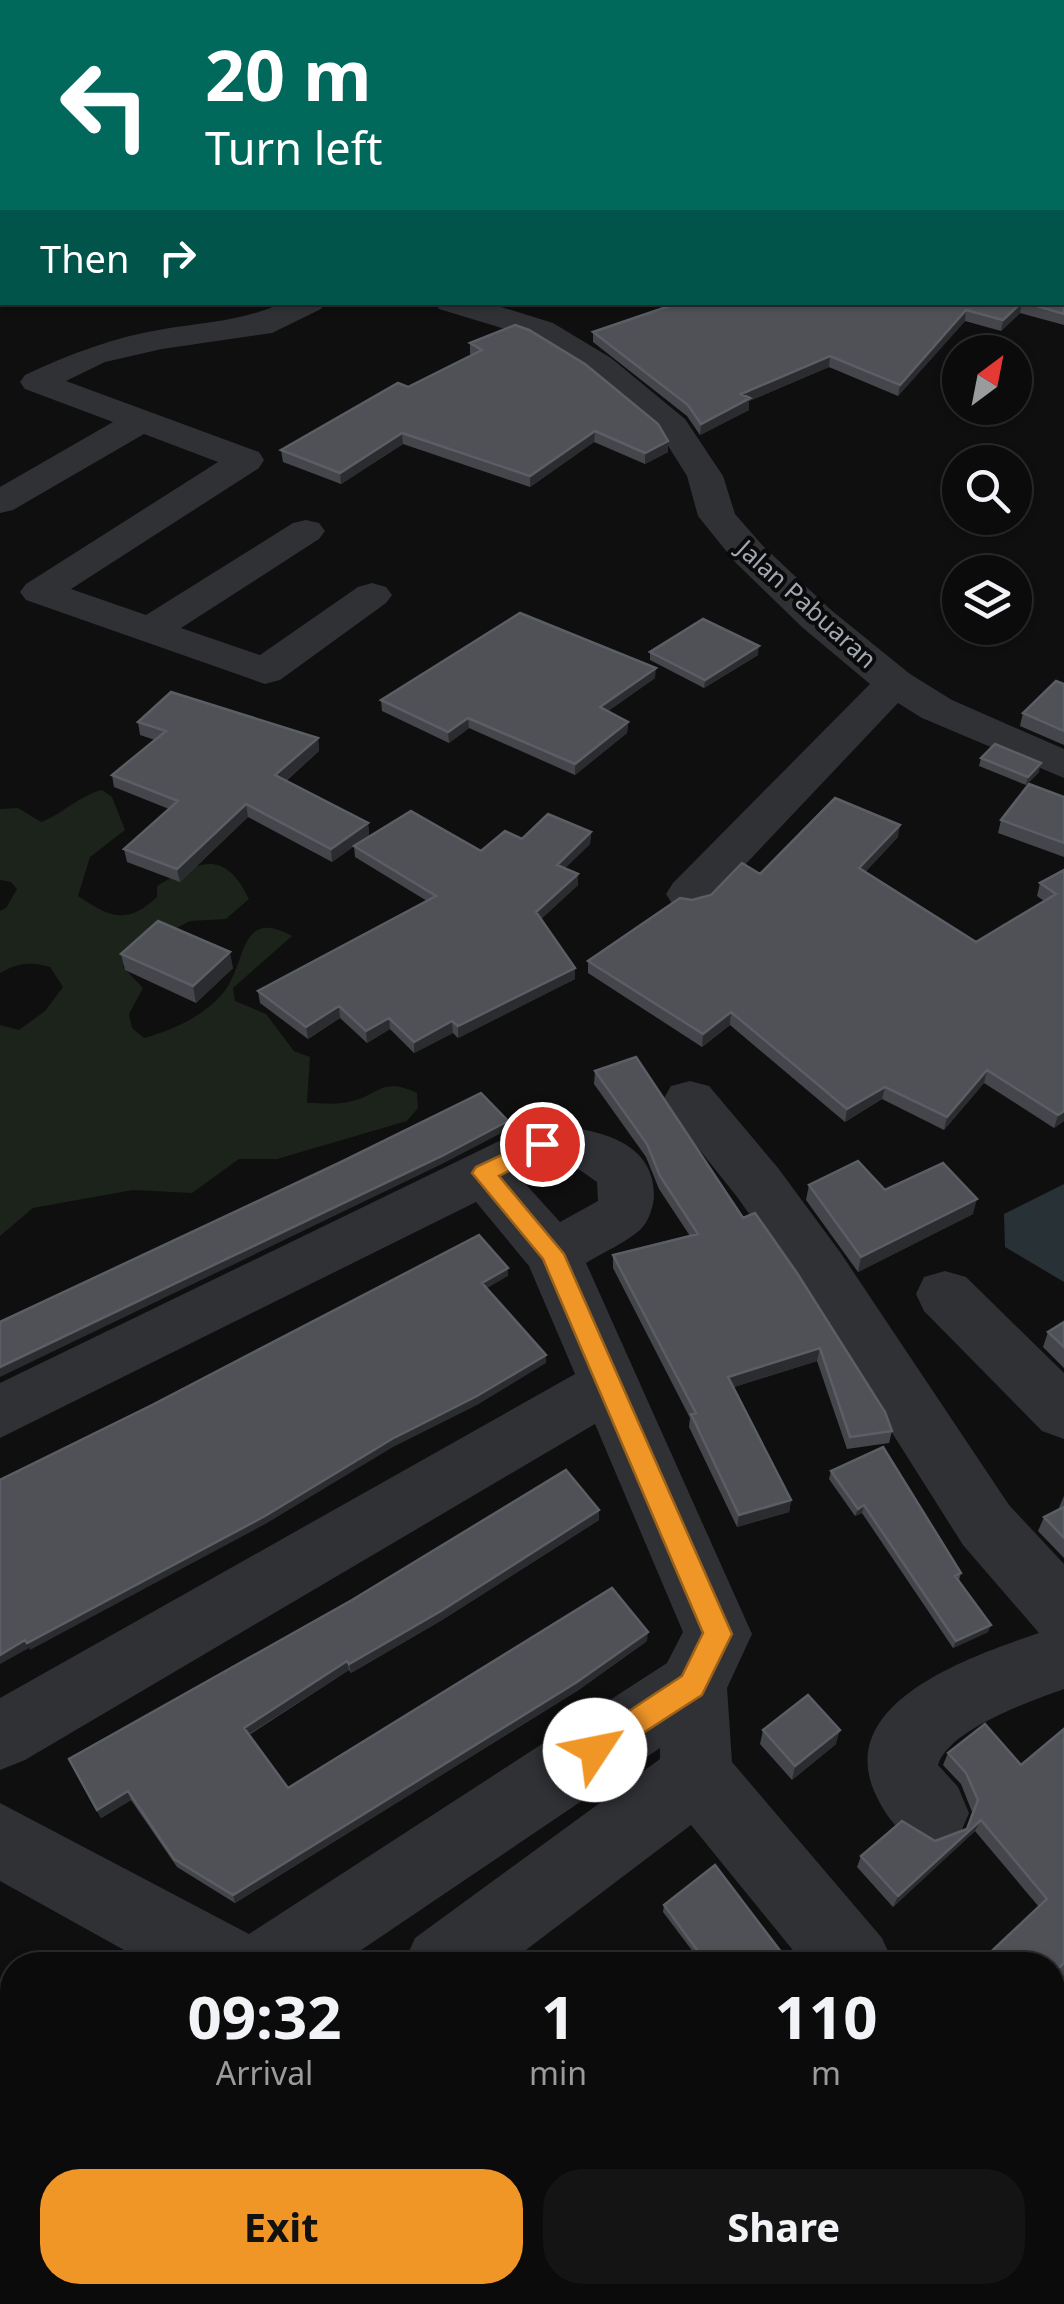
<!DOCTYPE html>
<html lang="en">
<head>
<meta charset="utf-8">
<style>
  body { margin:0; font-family:"Noto Sans",sans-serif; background:#141415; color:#f1f3f6; height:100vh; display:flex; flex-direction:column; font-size:38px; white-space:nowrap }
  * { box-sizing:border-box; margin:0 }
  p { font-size:32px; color:#9a9b9d }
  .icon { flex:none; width:55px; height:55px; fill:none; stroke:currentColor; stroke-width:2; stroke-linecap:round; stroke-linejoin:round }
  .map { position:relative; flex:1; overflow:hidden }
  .details { position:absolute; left:0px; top:1952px; width:1065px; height:352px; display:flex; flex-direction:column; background:#0b0b0c; border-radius:40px 40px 0 0; box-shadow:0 2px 8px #0004,0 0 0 2px #2b2b2d }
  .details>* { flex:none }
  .hud { position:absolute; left:0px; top:0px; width:1065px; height:305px; box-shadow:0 2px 8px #0004,0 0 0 2px #2b2b2d; background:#00695c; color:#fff; overflow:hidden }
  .needle { width:65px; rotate:32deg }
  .buttons { position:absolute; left:942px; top:335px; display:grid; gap:20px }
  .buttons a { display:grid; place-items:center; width:90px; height:90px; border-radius:50%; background:#0b0b0c; box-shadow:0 2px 8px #0004,0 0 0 2px #2b2b2d; font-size:50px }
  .pin { position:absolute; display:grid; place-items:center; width:85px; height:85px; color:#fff; margin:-42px; border:5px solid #fff; border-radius:50%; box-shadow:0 2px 10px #0007 }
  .me { position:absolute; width:110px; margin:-55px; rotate:56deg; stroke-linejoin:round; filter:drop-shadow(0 0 8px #0008) }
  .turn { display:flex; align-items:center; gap:35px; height:210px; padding:0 40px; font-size:45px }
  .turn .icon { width:130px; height:130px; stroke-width:2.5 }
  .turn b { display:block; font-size:70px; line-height:85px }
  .then { display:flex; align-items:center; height:95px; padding:0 40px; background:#0003; gap:20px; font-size:38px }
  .eta { display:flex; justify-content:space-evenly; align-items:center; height:170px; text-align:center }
  .eta b { font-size:60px; font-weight:700; line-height:70px }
  .button { display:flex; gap:20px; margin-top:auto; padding:20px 40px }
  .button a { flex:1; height:115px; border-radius:40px; background:#f09627; color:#111; font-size:40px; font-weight:700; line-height:115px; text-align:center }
  .button a+a { background:#141415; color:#f1f3f6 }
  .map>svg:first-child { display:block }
  .green { fill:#1b231b }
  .water { fill:#283135 }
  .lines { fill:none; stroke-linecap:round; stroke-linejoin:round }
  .river { stroke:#283135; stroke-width:85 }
  .minor { fill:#303135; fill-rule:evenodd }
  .wall { fill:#45464b }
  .shaded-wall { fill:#2b2c2f }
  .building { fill:#4f5156; stroke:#5b5e64; stroke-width:2.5 }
  .route { fill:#f09627; stroke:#9c6219; stroke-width:2.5 }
  .labels { text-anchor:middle; stroke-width:8; stroke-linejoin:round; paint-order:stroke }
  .far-street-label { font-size:25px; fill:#a0a7b1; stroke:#0a0a0b }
</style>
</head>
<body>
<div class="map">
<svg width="1064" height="2304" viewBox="0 0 1064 2304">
  <rect width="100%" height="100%" fill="#0f0f10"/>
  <path class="green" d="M102 790 112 797 125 830 90 857 78 896C111 918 127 925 157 897V886C198 862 224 847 249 899L226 919 190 921 128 953 123 967 143 988 129 1014 132 1028 144 1038C174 1030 211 1013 228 986 246 957 242 908 292 936L233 988 235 1001 266 1014 294 1051 310 1057 307 1103C320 1103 336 1105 348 1102 380 1096 380 1076 417 1093L418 1108 407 1121 277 1159H239L192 1193 133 1190 33 1208 0 1236V1025L19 1030 45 1011 63 987 50 967C30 961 17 963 0 973V911L6 908 17 889 11 882 0 880V809L18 808 41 822C63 814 78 796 102 790Z"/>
  <path class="water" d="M1064 1184V1282L1005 1247 1004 1214Z"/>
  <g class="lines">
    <path class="river" d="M4 2 27 0"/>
    <path class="minor" d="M565 0H591L593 2H567Z
      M609 0H633L634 2H611Z
      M950 0H974L976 2H952Z
      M0 195H2V213H0Z
      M284 302H325L321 309 272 333 162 349 105 362 66 381 259 452 264 460 259 468 71 589 146 615 293 523 306 520 319 523 325 531 319 539 181 628 260 655 358 587 372 583 386 587 392 595 386 603 280 680 265 684 26 600 20 592 26 584 218 462 144 434 13 510 0 513V487L113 422 25 389 20 382 25 375C70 354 114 337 164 329 206 322 245 321 284 302Z
      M435 302H485L553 323 611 358 685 419 723 476 735 514 763 546 831 610 910 674 952 700 1064 749V778L922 718 898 703 707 905 690 909 673 905 666 894 673 883 870 684 803 628 735 562 698 516 687 476 660 433 587 372 531 337 439 309Z
      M690 1081 709 1086 778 1168 840 1252 1009 1505 1064 1564V1689C1031 1701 949 1729 938 1765L958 1787 969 1813 958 1839 932 1849C902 1837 887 1820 874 1791 836 1700 976 1655 1039 1633L963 1545 798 1284 738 1198 671 1114 663 1100 671 1086Z
      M541 1124C585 1128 654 1135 654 1195 654 1206 648 1223 640 1230 625 1243 602 1253 586 1263L752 1634 727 1688 732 1762 882 1938 894 1965H805L691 1825 506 1965H403L415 1938 660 1759V1748L339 1965H151L0 1881V1803L249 1934 667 1663 683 1632 595 1424 25 1760 0 1770V1698L575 1374 529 1266 476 1202 0 1438V1383L522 1130ZM548 1165 577 1168 597 1182 598 1201 560 1222 521 1179Z
      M945 1271 966 1277 1064 1373V1439L1042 1431 924 1311 916 1294 924 1277Z
      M1052 2159 1064 2164V2257L1052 2252Z
      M555 2292H644L648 2304H560Z"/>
  </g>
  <path class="wall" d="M1064 201V325L1020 313 1001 331 965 321 898 396 829 367 749 401V410L700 435 687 416 593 342V332L681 302H1062Z
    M470 343 668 452 645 464 594 442 530 487 403 444 341 484 283 462 281 450 472 355 470 354Z
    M650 652 758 655 704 688 650 660Z
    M655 678 608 711 628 722 627 733 575 775 469 728 449 743 382 711 381 700Z
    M1064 684V745L1020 726 1023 713Z
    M138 722 318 738 319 751 286 781 368 823 369 836 481 851 522 839 591 832 590 844 565 868 578 885 541 919 575 979 458 1038 453 1033 414 1053 390 1029 367 1043 340 1018 308 1039 260 1003 258 991 427 901 355 857 354 846 332 862 248 817 180 882 127 862 124 849 169 809 114 787 112 775 155 740 140 735Z
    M981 758 1039 772 1026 785 979 766Z
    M1064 797V857L998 833 1001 820Z
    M898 837 865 872 976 942 1044 901 1037 896 1040 883 1064 870V1121L1054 1128 984 1083 944 1130 882 1099 845 1122 730 1025 702 1047 588 973V961L692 900 711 895 760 874Z
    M121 954 233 968 196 1003 125 970Z
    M595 1071 743 1218 892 1431 889 1443 847 1449 817 1361 734 1387 791 1500 789 1512 737 1527 689 1427 690 1418 613 1268V1255L690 1236 659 1189 646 1157 594 1084Z
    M809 1185 885 1190 973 1214 858 1272 806 1200Z
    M1064 1322V1368L1043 1347 1048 1332Z
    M831 1471 961 1573 959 1580 988 1632 953 1648 862 1513 855 1516 829 1479Z
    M1064 1496V1558L1038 1531 1044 1517 1058 1510Z
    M599 1510V1520L442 1620 351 1673 349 1670 249 1735 288 1788 647 1641 577 1691 235 1903 177 1867 131 1800 101 1818 73 1767Z
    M1064 1729V1983L1058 1973 1052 1978V1965L1039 1907 975 1831 893 1907 857 1867 861 1856 935 1841 966 1830 972 1812 961 1784 943 1765 948 1753 1021 1765Z
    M763 1730 836 1744 792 1780 760 1744Z
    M664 1905 791 1965H703L663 1912Z
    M0 2144 12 2151V2255L0 2248Z
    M78 2292H266L287 2304H99Z
    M945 2292H1044L1042 2304H953Z"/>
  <path class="shaded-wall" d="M1022 302 1020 313 1001 331 1003 320Z
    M966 310 965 321 898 396 900 385Z
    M830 356 829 367 749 401V410L700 435 701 424 741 394Z
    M595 431 594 442 530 487V476Z
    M402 433 403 444 341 484 340 473Z
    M668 441V452L645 464V453Z
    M759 646 758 655 704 688 705 680Z
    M656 668 655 678 600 717V707Z
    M468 718 469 728 449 743 448 732Z
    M628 722 627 733 575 775V764Z
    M318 738 319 751 277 788 275 775Z
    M1041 763 1039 772 1026 785 1028 777Z
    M246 804 248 817 180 882 177 869Z
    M368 823 369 836 332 862 331 849Z
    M900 825 898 837 857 881 859 868Z
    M591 832 590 844 557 876V865Z
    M578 874V885L536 924V912Z
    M230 952 233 968 196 1003 193 986Z
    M575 968V979L458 1038V1026Z
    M339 1006 340 1018 308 1039 306 1027Z
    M731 1012 730 1025 702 1047 703 1034Z
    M389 1018 390 1029 367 1043 366 1031Z
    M452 1021 453 1033 414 1053V1042Z
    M987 1070 984 1083 944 1130 947 1117Z
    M885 1087 882 1099 845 1122 847 1109Z
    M1064 1111V1121L1054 1128 1058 1115Z
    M508 1121 509 1129 442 1164 0 1377V1367Z
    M977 1199 973 1214 858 1272 861 1257Z
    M508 1268V1276L482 1291V1283Z
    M820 1348 817 1361 727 1389 728 1377Z
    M546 1355V1363L477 1405 393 1447 267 1523 30 1650 27 1643Z
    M791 1500 789 1512 737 1527 739 1515Z
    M864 1505 862 1513 855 1516 858 1509Z
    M599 1510V1520L442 1620 351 1673 349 1664Z
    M991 1625 988 1632 953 1648 956 1641Z
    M648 1632 647 1641 577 1691 235 1903 233 1895Z
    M25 1640 29 1648 0 1664V1655Z
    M347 1661 349 1670 246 1736 244 1728Z
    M840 1730 836 1744 792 1780 795 1766Z
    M128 1791 131 1800 101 1818 97 1810Z
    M981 1820 975 1831 893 1907 898 1896Z
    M12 2074V2096L0 2115V2093Z"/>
  <path class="building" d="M87 0H571L577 2H80Z
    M879 0H955L958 2H880Z
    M0 30 2 31V185L0 184Z
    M1062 201H1064V314L1023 302H1062Z
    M2 207V264L0 265V208Z
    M681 302H1022L1003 320 966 310 900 385 830 356 741 394 750 398 701 424 688 405 593 332Z
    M515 325 529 330 585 364 658 424 668 441 645 453 595 431 530 476 402 433 340 473 281 450 398 383 408 387 482 350 470 343Z
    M520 613 656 668 600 707 628 722 575 764 468 718 448 732 381 700Z
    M703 619 759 646 705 680 650 652Z
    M1056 681 1064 684V731L1023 713Z
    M171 692 318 738 275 775 368 823 331 849 246 804 177 869 124 849 178 801 112 775 166 731 138 722Z
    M995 744 1041 763 1028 777 981 758Z
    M1029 784 1064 797V843L1001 820Z
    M835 798 900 825 859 868 976 942 1056 894 1040 883 1064 870V1111L1058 1115 987 1070 947 1117 885 1087 847 1109 731 1012 703 1034 588 961 680 898 692 900 711 895 742 863 760 874Z
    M411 811 481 851 505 831 522 839 548 814 591 832 557 865 578 874 536 912 575 968 458 1026 452 1021 414 1042 389 1018 366 1031 339 1006 306 1027 258 991 436 896 354 846Z
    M158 921 230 952 193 986 121 954Z
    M636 1057 743 1218 755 1213 797 1273 885 1412 892 1431 850 1437 820 1348 728 1377 791 1500 739 1515 691 1414 696 1413 613 1255 698 1234 660 1176 647 1144 595 1071Z
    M481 1093 508 1121 442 1156 0 1367V1322L341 1162Z
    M858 1161 885 1190 943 1163 977 1199 861 1257 809 1185Z
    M479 1235 508 1268 482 1283 546 1355 477 1396 392 1439 265 1516 27 1643 25 1640 0 1655V1480L152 1405Z
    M1064 1322V1347L1048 1332Z
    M883 1447 961 1573 955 1576 991 1625 956 1641 864 1505 858 1509 831 1471Z
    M566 1470 599 1510 441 1611 349 1664 347 1661 244 1728 288 1788 612 1588 648 1632 577 1682 233 1895 174 1859 128 1791 97 1810 69 1759 352 1600Z
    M1064 1507V1538L1044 1517Z
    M808 1695 840 1730 795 1766 763 1730Z
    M985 1724 1021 1765 1064 1729V1963L1052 1974V1965H977L1047 1899 981 1820 898 1896 861 1856 902 1821 935 1841 967 1829 978 1800 966 1773 948 1753Z
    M715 1865 791 1965H708L664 1905Z
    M0 2001 12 2009V2074L0 2093Z
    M0 2144 12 2151V2251L0 2244Z
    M84 2292H266L287 2304H105Z
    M750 2292H838L847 2304H754L750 2299 753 2297Z
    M951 2292H1044L1048 2298 1042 2304H959Z"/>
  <path class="route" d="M542 1136 553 1144 550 1150 499 1176 564 1254 732 1634 702 1695 595 1764 585 1760 580 1750 585 1740 682 1676 703 1633 543 1259 472 1173 476 1167Z"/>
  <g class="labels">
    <g class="far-street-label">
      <text transform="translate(807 604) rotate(42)" y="9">Jalan Pabuaran</text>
    </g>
  </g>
</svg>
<div class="buttons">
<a><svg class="needle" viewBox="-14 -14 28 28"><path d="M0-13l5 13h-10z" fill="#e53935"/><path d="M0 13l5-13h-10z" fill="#9a9b9d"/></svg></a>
<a><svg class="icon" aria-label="search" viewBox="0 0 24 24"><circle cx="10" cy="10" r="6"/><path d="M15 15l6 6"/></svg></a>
<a><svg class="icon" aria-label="layers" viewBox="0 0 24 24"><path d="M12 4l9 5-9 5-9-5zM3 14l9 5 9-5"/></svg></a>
</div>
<div class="pin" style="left:542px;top:1144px;background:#d93025"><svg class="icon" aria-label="arrive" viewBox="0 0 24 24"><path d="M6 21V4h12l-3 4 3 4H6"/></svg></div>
<svg class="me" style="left:595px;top:1750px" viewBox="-20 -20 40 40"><circle r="19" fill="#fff"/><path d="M0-13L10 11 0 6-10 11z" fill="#f09627"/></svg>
<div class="hud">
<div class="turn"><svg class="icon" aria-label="left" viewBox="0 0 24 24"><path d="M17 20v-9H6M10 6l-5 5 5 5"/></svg><div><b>20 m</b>Turn left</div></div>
<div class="then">Then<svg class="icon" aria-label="right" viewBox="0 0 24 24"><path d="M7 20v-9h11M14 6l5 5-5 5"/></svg></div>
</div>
<section class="details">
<div class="eta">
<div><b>09:32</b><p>Arrival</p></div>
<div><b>1</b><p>min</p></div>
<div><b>110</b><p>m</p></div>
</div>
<div class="button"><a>Exit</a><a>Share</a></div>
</section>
</div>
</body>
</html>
